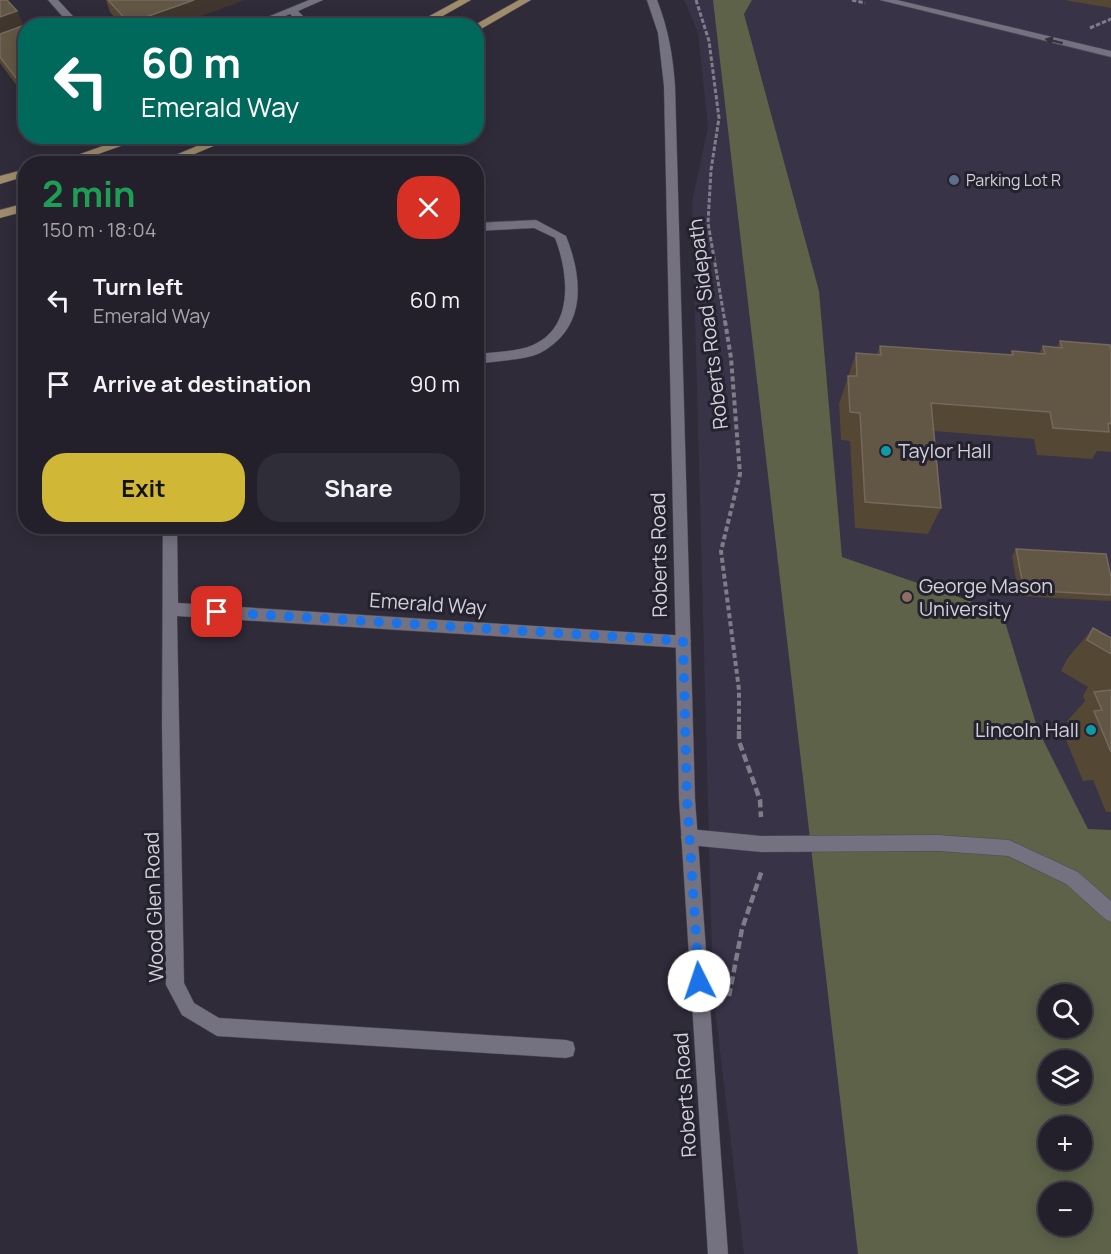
<!DOCTYPE html>
<html lang="en">
<head>
<meta charset="utf-8">
<style>
  body { margin:0; font-family:Manrope,sans-serif; background:#2f2d37; color:#f1f3f6; height:100vh; display:flex; flex-direction:column; font-size:22px; white-space:nowrap }
  * { box-sizing:border-box; margin:0 }
  p { font-size:20px; color:#a3a3a9 }
  .icon { flex:none; width:33px; height:33px; fill:none; stroke:currentColor; stroke-width:2; stroke-linecap:round; stroke-linejoin:round }
  .map { position:relative; flex:1; overflow:hidden }
  .panel { position:absolute; left:18px; top:156px; width:466px; height:378px; display:flex; flex-direction:column; background:#23202b; border-radius:24px; box-shadow:0 3px 15px #0003,0 0 0 2px #403e47 }
  .panel>* { flex:none }
  .hud { position:absolute; left:18px; top:18px; width:466px; height:126px; border-radius:24px; box-shadow:0 3px 15px #0003,0 0 0 2px #403e47; background:#00695c; color:#fff; overflow:hidden }
  .controls { position:absolute; left:1038px; top:984px; display:grid; gap:12px }
  .controls a { display:grid; place-items:center; width:54px; height:54px; border-radius:50%; background:#23202b; box-shadow:0 3px 15px #0003,0 0 0 2px #403e47; font-size:30px }
  .pin { position:absolute; display:grid; place-items:center; width:51px; height:51px; color:#fff; margin:-26px; border-radius:12px; box-shadow:0 3px 9px #0006 }
  .me { position:absolute; width:66px; margin:-33px; rotate:356deg; stroke-linejoin:round; filter:drop-shadow(0 0 4px #0008) }
  .turn { display:flex; align-items:center; gap:21px; height:126px; padding:0 24px; font-size:27px }
  .turn .icon { width:78px; height:78px; stroke-width:2.5 }
  .turn b { display:block; font-size:42px; line-height:51px }
  .round { display:grid; place-items:center; flex:none; width:63px; height:63px; border-radius:24px; background:#2f2d37 }
  .summary { display:flex; align-items:center; justify-content:space-between; height:102px; padding:0 24px }
  h1 { font-size:36px; font-weight:700; line-height:45px; color:#1e9e55 }
  .action { display:flex; gap:12px; margin-top:auto; padding:12px 24px }
  .action a { flex:1; height:69px; border-radius:24px; background:#d0b736; color:#111; font-size:24px; font-weight:700; line-height:69px; text-align:center }
  .action a+a { background:#2f2d37; color:#f1f3f6 }
  ul { padding:0; list-style:none }
  li { display:flex; align-items:center; gap:18px; height:84px; padding:0 24px }
  li div { flex:1 }
  li b { display:block; font-size:22px }
  li em { font-style:normal }
  .map>svg:first-child { display:block }
  .built { fill:#383347; fill-rule:evenodd }
  .forest { fill:#5d6249; fill-rule:evenodd }
  .lines { fill:none; stroke-linecap:round; stroke-linejoin:round }
  .service-casing { stroke:#4b4954; stroke-width:1 }
  .minor-casing { stroke:#4b4954; stroke-width:1 }
  .secondary-casing { stroke:#4b4954; stroke-width:1 }
  .primary-casing { stroke:#4b4954; stroke-width:1 }
  .path-far2 { stroke:#807d89; stroke-width:3; stroke-dasharray:4.5 2; stroke-linecap:butt }
  .path-far1 { stroke:#807d89; stroke-width:4; stroke-dasharray:5 3; stroke-linecap:butt }
  .path { stroke:#807d89; stroke-width:4.5; stroke-dasharray:8 4; stroke-linecap:butt }
  .service { fill:#747180; fill-rule:evenodd }
  .minor { fill:#747180; fill-rule:evenodd }
  .secondary { fill:#747180; fill-rule:evenodd }
  .primary { fill:#9f8c6b; fill-rule:evenodd }
  .wall { fill:#544733 }
  .shaded-wall { fill:#40362e }
  .building { fill:#625645; stroke:#74695c; stroke-width:1.5 }
  .oneway { fill:#35323f }
  .route { stroke:#1a73e8; stroke-width:10; stroke-dasharray:0 18 }
  .service-dot { fill:#5c6f8a; stroke:#25222f; stroke-width:2 }
  .culture-dot { fill:#0f9aa8; stroke:#25222f; stroke-width:2 }
  .education-dot { fill:#8d6e63; stroke:#25222f; stroke-width:2 }
  .labels { text-anchor:middle; stroke-width:6; stroke-linejoin:round; paint-order:stroke }
  .far-poi-label { font-size:16px; fill:#d2d0d9; stroke:#25222f; text-anchor:start }
  .street-label { font-size:20px; fill:#d2d0d9; stroke:#25222f }
  .poi-label { font-size:20px; fill:#d2d0d9; stroke:#25222f; text-anchor:start }
</style>
</head>
<body>
<div class="map">
<svg width="1111" height="1254" viewBox="0 0 1111 1254">
  <rect width="100%" height="100%" fill="#2f2b39"/>
  <path class="built" d="M684 0H1111V1254H744L713 992 692 202 708 127 698 33ZM1048 994H1082V1028H1048ZM1048 1060H1082V1094H1048ZM1048 1126H1082V1160H1048ZM1048 1192H1082V1226H1048Z"/>
  <path class="forest" d="M713 0H752L744 14 819 291 842 557 1002 612 1038 730 1088 829 1111 830V1254H858ZM1048 994H1082V1028H1048ZM1048 1060H1082V1094H1048ZM1048 1126H1082V1160H1048ZM1048 1192H1082V1226H1048Z"/>
  <g class="lines">
    <defs>
      <path id="service" d="M880 0H897L1111 51V57Z
        M689 829 761 836 938 835 1009 840 1078 872 1111 901V922L1105 919 1066 884 1008 856 938 851 761 852 689 845 683 843 681 837 683 831Z"/>
      <path id="minor" d="M48 0H58L82 26H71Z
        M309 0H323L298 11 313 26H302L290 14 261 26H246Z
        M536 220 566 236C583 279 587 328 540 353 526 360 494 361 477 364V354C494 352 517 352 533 345 574 327 569 274 555 238L534 228 477 231V223Z
        M163 526H177L178 603 688 636 691 641 688 646 683 648 177 616 184 983 194 1003 219 1018 566 1040 573 1042 575 1049 573 1056 566 1058 217 1036 182 1015 166 985 162 727Z"/>
      <path id="secondary" d="M647 0H657C668 28 673 56 675 86L695 799 728 1254H708L679 799 664 86 658 33Z"/>
      <path id="primary" d="M459 0H471L425 26H411Z
        M519 0H531L481 29 477 30V26H473Z
        M131 136H149L70 164H52Z
        M221 136H237L171 164H154Z
        M26 169V176L0 184V176Z
        M26 203V211L0 218V210Z"/>
    </defs>
    <use href="#service" class="service-casing"/>
    <use href="#minor" class="minor-casing"/>
    <use href="#secondary" class="secondary-casing"/>
    <use href="#primary" class="primary-casing"/>
    <path class="path-far2" d="M696 0 709 41 719 118 711 170 708 223 725 322
      M852 0 865 3
      M1090 28 1111 19"/>
    <path class="path-far1" d="M725 321 731 358 740 474 721 551 739 690V732"/>
    <path class="path" d="M739 731V741L760 800 761 817
      M729 996 742 929 762 870"/>
    <use href="#service" class="service"/>
    <use href="#minor" class="minor"/>
    <use href="#secondary" class="secondary"/>
    <use href="#primary" class="primary"/>
  </g>
  <path class="wall" d="M0 0 24 26H26V98L0 63Z
    M106 0H244L173 26H122L110 12Z
    M1064 0H1111V8Z
    M1060 341 1111 350V452L1097 451 1092 459 1037 455 1034 439 934 431 941 508 928 534 855 528 850 441 841 440 839 404 856 353 877 354 880 346 1010 355 1012 351 1039 353 1043 346 1057 347Z
    M1016 549 1111 577V600L1110 601 1019 596 1012 556Z
    M1093 628 1111 638V812H1106L1093 780 1083 781 1066 740 1072 733 1067 721 1085 701 1083 696 1088 687 1061 671 1067 659Z"/>
  <path class="shaded-wall" d="M194 0H244L173 26H130L129 23Z
    M17 11 24 27 0 36V17Z"/>
  <path class="building" d="M0 0H7L17 11 0 17Z
    M108 0H194L129 23Z
    M28 24 29 26H26V91L0 57V34Z
    M1060 341 1110 345 1111 350V424L1108 423 1109 432 1053 428 1050 412 931 403 941 508 865 502 860 413 850 412 848 376H857L856 353 881 355 880 346 1013 355 1012 351 1045 354 1043 346 1062 348Z
    M1016 549 1106 554 1111 577V595L1024 590Z
    M1093 628 1111 638V654L1087 640Z
    M1111 690V752L1094 711 1102 710 1094 692Z"/>
  <defs><path id="oneway-solid" d="M-6-.8H1V-3.2L6.5 0L1 3.2V.8H-6Z" transform="scale(1.5)"/></defs>
  <use class="oneway" href="#oneway-solid" transform="translate(1054 41) rotate(-166)"/>
  <g class="lines">
    <path class="route" d="M217 612 683 641 687 800 699 981"/>
  </g>
  <circle class="service-dot" cx="954" cy="180" r="6"/>
  <g class="culture-dot">
    <circle cx="886" cy="451" r="6"/>
    <circle cx="1091" cy="730" r="6"/>
  </g>
  <circle class="education-dot" cx="907" cy="597" r="6"/>
  <g class="labels">
    <g class="far-poi-label">
      <text x="966" y="186">Parking Lot R</text>
    </g>
    <g class="street-label">
      <text transform="translate(708 324) rotate(-97)" y="7">Roberts Road Sidepath</text>
      <text transform="translate(659 555) rotate(-91)" y="7">Roberts Road</text>
      <text transform="translate(428 604) rotate(4)" y="7">Emerald Way</text>
      <text transform="translate(154 907) rotate(-92)" y="7">Wood Glen Road</text>
      <text transform="translate(685 1095) rotate(-94)" y="7">Roberts Road</text>
    </g>
    <g class="poi-label">
      <text x="898" y="458">Taylor Hall</text>
      <text x="919" y="593">George Mason<tspan x="919" dy="23">University</tspan></text>
      <text x="1079" y="737" text-anchor="end">Lincoln Hall</text>
    </g>
  </g>
</svg>
<div class="controls">
<a><svg class="icon" aria-label="search" viewBox="0 0 24 24"><circle cx="10" cy="10" r="6"/><path d="M15 15l6 6"/></svg></a>
<a><svg class="icon" aria-label="layers" viewBox="0 0 24 24"><path d="M12 4l9 5-9 5-9-5zM3 14l9 5 9-5"/></svg></a>
<a>+</a>
<a>−</a>
</div>
<div class="pin" style="left:217px;top:612px;background:#d93025"><svg class="icon" aria-label="arrive" viewBox="0 0 24 24"><path d="M6 21V4h12l-3 4 3 4H6"/></svg></div>
<svg class="me" style="left:699px;top:981px" viewBox="-20 -20 40 40"><circle r="19" fill="#fff"/><path d="M0-13L10 11 0 6-10 11z" fill="#1a73e8"/></svg>
<div class="hud">
<div class="turn"><svg class="icon" aria-label="left" viewBox="0 0 24 24"><path d="M17 20v-9H6M10 6l-5 5 5 5"/></svg><div><b>60 m</b>Emerald Way</div></div>
</div>
<section class="panel">
<div class="summary"><div><h1>2 min</h1><p>150 m · 18:04</p></div><a class="round" style="background:#d93025;color:#fff"><svg class="icon" aria-label="close" viewBox="0 0 24 24"><path d="M6 6l12 12M18 6L6 18"/></svg></a></div>
<ul>
<li><svg class="icon" aria-label="left" viewBox="0 0 24 24"><path d="M17 20v-9H6M10 6l-5 5 5 5"/></svg><div><b>Turn left</b><p>Emerald Way</p></div><em>60 m</em></li>
<li><svg class="icon" aria-label="arrive" viewBox="0 0 24 24"><path d="M6 21V4h12l-3 4 3 4H6"/></svg><div><b>Arrive at destination</b></div><em>90 m</em></li>
</ul>
<div class="action"><a>Exit</a><a>Share</a></div>
</section>
</div>
</body>
</html>
